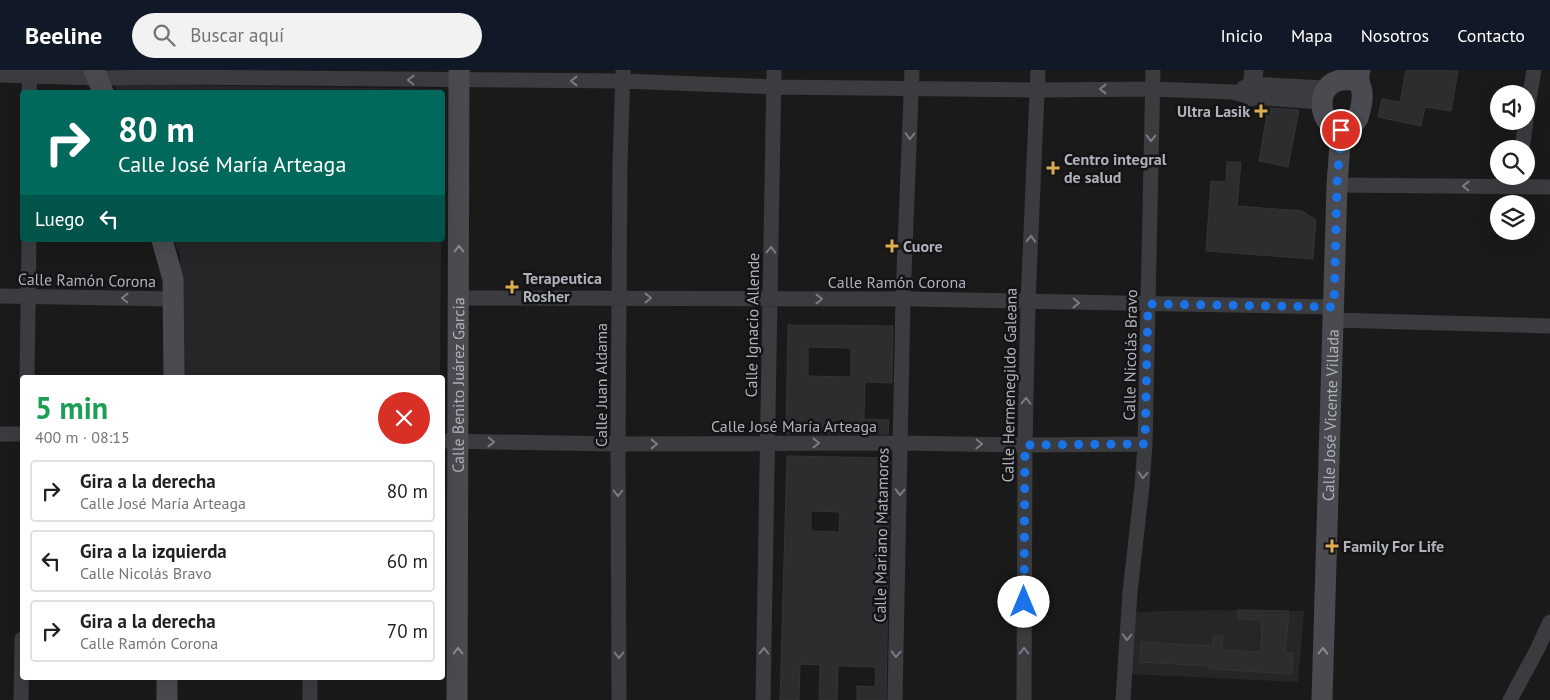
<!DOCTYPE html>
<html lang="es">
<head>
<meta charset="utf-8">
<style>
  body { margin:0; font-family:"PT Sans",sans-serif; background:#f2f2f2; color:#202124; height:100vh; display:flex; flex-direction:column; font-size:19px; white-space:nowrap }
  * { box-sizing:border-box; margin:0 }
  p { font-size:16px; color:#757577 }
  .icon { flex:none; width:28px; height:28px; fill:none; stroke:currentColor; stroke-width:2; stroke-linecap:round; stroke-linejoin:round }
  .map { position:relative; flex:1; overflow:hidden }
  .drawer { position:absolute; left:20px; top:305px; width:425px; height:305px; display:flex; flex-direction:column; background:#fff; border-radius:5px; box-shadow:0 5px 20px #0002 }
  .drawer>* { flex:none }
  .hud { position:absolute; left:20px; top:20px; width:425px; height:152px; border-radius:5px; box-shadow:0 5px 20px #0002; background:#00695c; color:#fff; overflow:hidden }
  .fabs { position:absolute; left:1490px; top:15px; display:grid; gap:10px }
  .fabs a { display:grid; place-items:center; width:45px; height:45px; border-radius:50%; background:#fff; box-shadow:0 5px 20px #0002; font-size:25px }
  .pin { position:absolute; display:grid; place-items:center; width:42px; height:42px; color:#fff; margin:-21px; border:2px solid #fff; border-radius:50%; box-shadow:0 1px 5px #0007 }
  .me { position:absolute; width:55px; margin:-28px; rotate:0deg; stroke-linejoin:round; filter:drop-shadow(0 0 4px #0008) }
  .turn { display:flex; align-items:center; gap:18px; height:105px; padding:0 15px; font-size:22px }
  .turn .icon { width:65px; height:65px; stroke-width:2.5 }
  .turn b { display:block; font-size:35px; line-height:42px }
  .then { display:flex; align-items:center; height:48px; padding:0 15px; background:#0003; gap:10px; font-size:19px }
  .round { display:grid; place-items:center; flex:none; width:52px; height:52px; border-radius:26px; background:#f2f2f2 }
  .headline { display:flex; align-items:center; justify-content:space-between; height:85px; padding:0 15px }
  h1 { font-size:30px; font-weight:800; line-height:38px; color:#1e9e55 }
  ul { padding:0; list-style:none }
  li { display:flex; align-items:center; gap:15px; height:62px; margin:0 10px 8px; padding:0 5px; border:2px solid #e0e0e0; border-radius:5px }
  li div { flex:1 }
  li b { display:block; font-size:19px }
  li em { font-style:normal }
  header { display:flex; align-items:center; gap:30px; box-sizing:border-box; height:70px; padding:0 25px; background:#111827; color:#fff }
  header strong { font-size:24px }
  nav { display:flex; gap:28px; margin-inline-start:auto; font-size:18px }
  .search { width:350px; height:45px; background:#f2f2f2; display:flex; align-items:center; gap:12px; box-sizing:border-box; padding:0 18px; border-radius:28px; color:#757577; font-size:19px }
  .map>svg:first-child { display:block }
  .built { fill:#262628 }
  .building { fill:#2d2d2f; stroke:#343437; fill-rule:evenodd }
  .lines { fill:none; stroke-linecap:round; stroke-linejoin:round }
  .minor { stroke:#3b3c40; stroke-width:15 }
  .tertiary { stroke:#3b3c40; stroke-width:19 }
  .secondary { stroke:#494b50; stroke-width:21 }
  .oneway { stroke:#7a7c83 }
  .oneway2 { stroke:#8a8d94 }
  .route { stroke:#1a73e8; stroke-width:9; stroke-dasharray:0 16.2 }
  .poi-dot { fill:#dead4e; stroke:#141416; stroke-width:2 }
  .labels { text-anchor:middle; stroke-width:5; stroke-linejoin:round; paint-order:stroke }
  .poi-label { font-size:16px; font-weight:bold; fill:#adb1b9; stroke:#141416; text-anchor:start }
  .street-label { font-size:16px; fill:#adb1b9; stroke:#141416 }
</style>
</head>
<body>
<header>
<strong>Beeline</strong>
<div class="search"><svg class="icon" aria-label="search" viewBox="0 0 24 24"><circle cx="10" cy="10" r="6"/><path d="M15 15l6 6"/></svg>Buscar aquí</div>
<nav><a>Inicio</a><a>Mapa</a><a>Nosotros</a><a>Contacto</a></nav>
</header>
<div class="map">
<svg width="1550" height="630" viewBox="0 0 1550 630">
  <rect width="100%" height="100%" fill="#1a1a1b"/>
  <path class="built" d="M114 14 442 19V22H118Z
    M174 170H441L440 307H178L180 185Z
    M1211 540 1304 541 1298 612 1128 604 1130 542Z"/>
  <path class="building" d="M1406 0 1458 1 1451 41 1425 37 1421 56 1378 47 1382 29 1400 32Z
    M1268 38 1299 40 1288 97 1259 91Z
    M1227 92H1241L1237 136 1302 141 1316 150 1313 189 1206 181 1211 111 1226 112Z
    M788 255 893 256 892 313 865 312 864 349 889 350 888 364H786ZM808 277 851 278V307L808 306Z
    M787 386 890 388 886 630H857V616L875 617 876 597 838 596 837 630H819L820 595 800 594 799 630H780ZM811 441 840 442 839 462 811 461Z
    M1238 540 1289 541 1285 583H1293L1292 604 1210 599V596L1140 592 1141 572 1213 576V566H1223L1222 580 1261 582 1262 550 1238 549Z"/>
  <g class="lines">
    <path class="minor" d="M0 5 97 8 170 7 623 11 774 17 1038 20 1152 19 1233 22 1251 27 1321 32
      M1243 18 1253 14 1323 18
      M29 22 30 0
      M1526 48 1534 0
      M1522 79 1526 51
      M1337 115 1550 117
      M0 226 174 229
      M459 228 911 229 1334 237
      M1333 250 1550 256
      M27 308 29 170
      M0 364H22
      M442 371 618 374 901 373 1025 375 1145 374
      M21 630 22 569
      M310 630V608
      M619 630 618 374 620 93 623 0
      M763 630 774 0
      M895 630 903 229 912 0
      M1024 630 1025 375 1028 232 1038 0
      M1123 630 1130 522 1142 416 1145 374 1153 0
      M1510 630 1537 580 1550 552"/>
    <path class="tertiary" d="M1251 27 1254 0"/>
    <g class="secondary">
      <path d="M94 0 103 22"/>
      <path d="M1357 11C1306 0 1318 68 1347 58 1352 56 1355 53 1358 48 1361 39 1363 31 1362 22 1360 10 1357 13 1360 0"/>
      <path d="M162 170 173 209 174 308"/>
      <path d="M167 630V608"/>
      <path id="s1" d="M457 630 459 0"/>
      <path id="s2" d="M1322 630 1337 115 1341 60"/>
    </g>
  </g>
  <defs><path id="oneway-chevron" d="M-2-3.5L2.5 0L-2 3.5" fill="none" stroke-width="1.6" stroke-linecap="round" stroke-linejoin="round" transform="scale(1.25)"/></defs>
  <g class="oneway">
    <use href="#oneway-chevron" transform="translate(411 10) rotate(-179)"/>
    <use href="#oneway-chevron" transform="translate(574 11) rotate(-180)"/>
    <use href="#oneway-chevron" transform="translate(1103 19) rotate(180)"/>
    <use href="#oneway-chevron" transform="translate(910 66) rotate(92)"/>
    <use href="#oneway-chevron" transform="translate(1151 68) rotate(91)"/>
    <use href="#oneway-chevron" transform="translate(1466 116) rotate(-179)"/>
    <use href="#oneway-chevron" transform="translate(1031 169) rotate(-87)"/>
    <use href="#oneway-chevron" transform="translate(771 180) rotate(-89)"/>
    <use href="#oneway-chevron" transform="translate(125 228) rotate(-179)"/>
    <use href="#oneway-chevron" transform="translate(648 228)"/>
    <use href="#oneway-chevron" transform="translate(819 229)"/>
    <use href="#oneway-chevron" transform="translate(1076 233) rotate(1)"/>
    <use href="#oneway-chevron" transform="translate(1026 331) rotate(-89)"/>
    <use href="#oneway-chevron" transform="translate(491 372) rotate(1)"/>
    <use href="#oneway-chevron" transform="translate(816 373)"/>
    <use href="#oneway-chevron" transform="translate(654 374)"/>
    <use href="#oneway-chevron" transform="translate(979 374) rotate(1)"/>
    <use href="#oneway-chevron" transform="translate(1143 405) rotate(93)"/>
    <use href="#oneway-chevron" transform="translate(900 422) rotate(91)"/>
    <use href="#oneway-chevron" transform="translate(618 423) rotate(90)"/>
    <use href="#oneway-chevron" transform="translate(1127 567) rotate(93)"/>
    <use href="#oneway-chevron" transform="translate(764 581) rotate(-89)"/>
    <use href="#oneway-chevron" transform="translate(1024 581) rotate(-90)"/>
    <use href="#oneway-chevron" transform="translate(896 584) rotate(91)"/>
    <use href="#oneway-chevron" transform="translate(619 585) rotate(90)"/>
  </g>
  <g class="oneway2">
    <use href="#oneway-chevron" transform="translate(459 179) rotate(-90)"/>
    <use href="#oneway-chevron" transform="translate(458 581) rotate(-90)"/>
    <use href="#oneway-chevron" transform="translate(1323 581) rotate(-88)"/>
  </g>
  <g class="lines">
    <path class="route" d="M1024 532 1025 375 1145 374 1148 234 1334 237 1337 114 1341 60"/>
  </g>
  <g class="poi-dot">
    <path d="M1258.5 33.5h5v5h5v5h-5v5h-5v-5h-5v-5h5z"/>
    <path d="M1050.5 90.5h5v5h5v5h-5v5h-5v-5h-5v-5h5z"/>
    <path d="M889.5 168.5h5v5h5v5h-5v5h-5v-5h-5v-5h5z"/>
    <path d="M509.5 209.5h5v5h5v5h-5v5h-5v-5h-5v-5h5z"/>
    <path d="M1329.5 468.5h5v5h5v5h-5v5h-5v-5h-5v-5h5z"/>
  </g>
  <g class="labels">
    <g class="poi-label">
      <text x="1250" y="47" text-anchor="end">Ultra Lasik</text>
      <text x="1064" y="95">Centro integral<tspan x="1064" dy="18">de salud</tspan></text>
      <text x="903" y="182">Cuore</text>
      <text x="523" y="214">Terapeutica<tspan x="523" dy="18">Rosher</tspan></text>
      <text x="1343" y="482">Family For Life</text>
    </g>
    <g class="street-label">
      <text transform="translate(87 210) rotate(1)" y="6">Calle Ramón Corona</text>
      <text x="897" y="218">Calle Ramón Corona</text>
      <text transform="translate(752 255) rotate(-89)" y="6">Calle Ignacio Allende</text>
      <text transform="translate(1130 285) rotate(-89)" y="6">Calle Nicolás Bravo</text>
      <text dy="6" stroke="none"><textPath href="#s1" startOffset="315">Calle Benito Juárez Garcia</textPath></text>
      <text transform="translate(601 315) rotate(-90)" y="6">Calle Juan Aldama</text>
      <text transform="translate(1009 315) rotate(-89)" y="6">Calle Hermenegildo Galeana</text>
      <text dy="6" stroke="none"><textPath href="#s2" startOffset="285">Calle José Vicente Villada</textPath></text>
      <text x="794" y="362">Calle José María Arteaga</text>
      <text transform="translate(881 465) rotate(-89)" y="6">Calle Mariano Matamoros</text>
    </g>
  </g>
</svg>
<div class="fabs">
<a><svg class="icon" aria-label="sound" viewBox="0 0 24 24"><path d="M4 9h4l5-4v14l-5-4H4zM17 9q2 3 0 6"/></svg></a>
<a><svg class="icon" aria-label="search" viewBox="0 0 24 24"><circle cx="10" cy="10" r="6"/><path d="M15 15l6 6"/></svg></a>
<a><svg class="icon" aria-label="layers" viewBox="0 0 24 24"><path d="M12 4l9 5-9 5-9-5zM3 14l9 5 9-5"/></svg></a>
</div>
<div class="pin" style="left:1341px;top:60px;background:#d93025"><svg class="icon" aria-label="arrive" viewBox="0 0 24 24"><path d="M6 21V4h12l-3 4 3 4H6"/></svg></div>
<svg class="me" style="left:1024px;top:532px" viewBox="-20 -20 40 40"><circle r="19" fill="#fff"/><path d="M0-13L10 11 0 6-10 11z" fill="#1a73e8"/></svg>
<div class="hud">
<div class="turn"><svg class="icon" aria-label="right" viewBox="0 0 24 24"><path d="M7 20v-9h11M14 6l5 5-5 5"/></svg><div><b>80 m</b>Calle José María Arteaga</div></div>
<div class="then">Luego<svg class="icon" aria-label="left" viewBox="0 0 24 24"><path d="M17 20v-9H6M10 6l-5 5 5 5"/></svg></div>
</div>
<section class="drawer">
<div class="headline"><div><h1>5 min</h1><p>400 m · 08:15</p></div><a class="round" style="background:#d93025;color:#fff"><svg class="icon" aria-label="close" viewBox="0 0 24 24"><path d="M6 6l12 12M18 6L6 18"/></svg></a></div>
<ul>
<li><svg class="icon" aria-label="right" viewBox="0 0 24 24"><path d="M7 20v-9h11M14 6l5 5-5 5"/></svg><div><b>Gira a la derecha</b><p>Calle José María Arteaga</p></div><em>80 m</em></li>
<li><svg class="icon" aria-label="left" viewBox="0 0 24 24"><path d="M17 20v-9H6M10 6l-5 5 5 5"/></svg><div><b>Gira a la izquierda</b><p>Calle Nicolás Bravo</p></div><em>60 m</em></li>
<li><svg class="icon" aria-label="right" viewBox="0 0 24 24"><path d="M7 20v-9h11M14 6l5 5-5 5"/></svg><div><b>Gira a la derecha</b><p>Calle Ramón Corona</p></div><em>70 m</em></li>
</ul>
</section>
</div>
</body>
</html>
